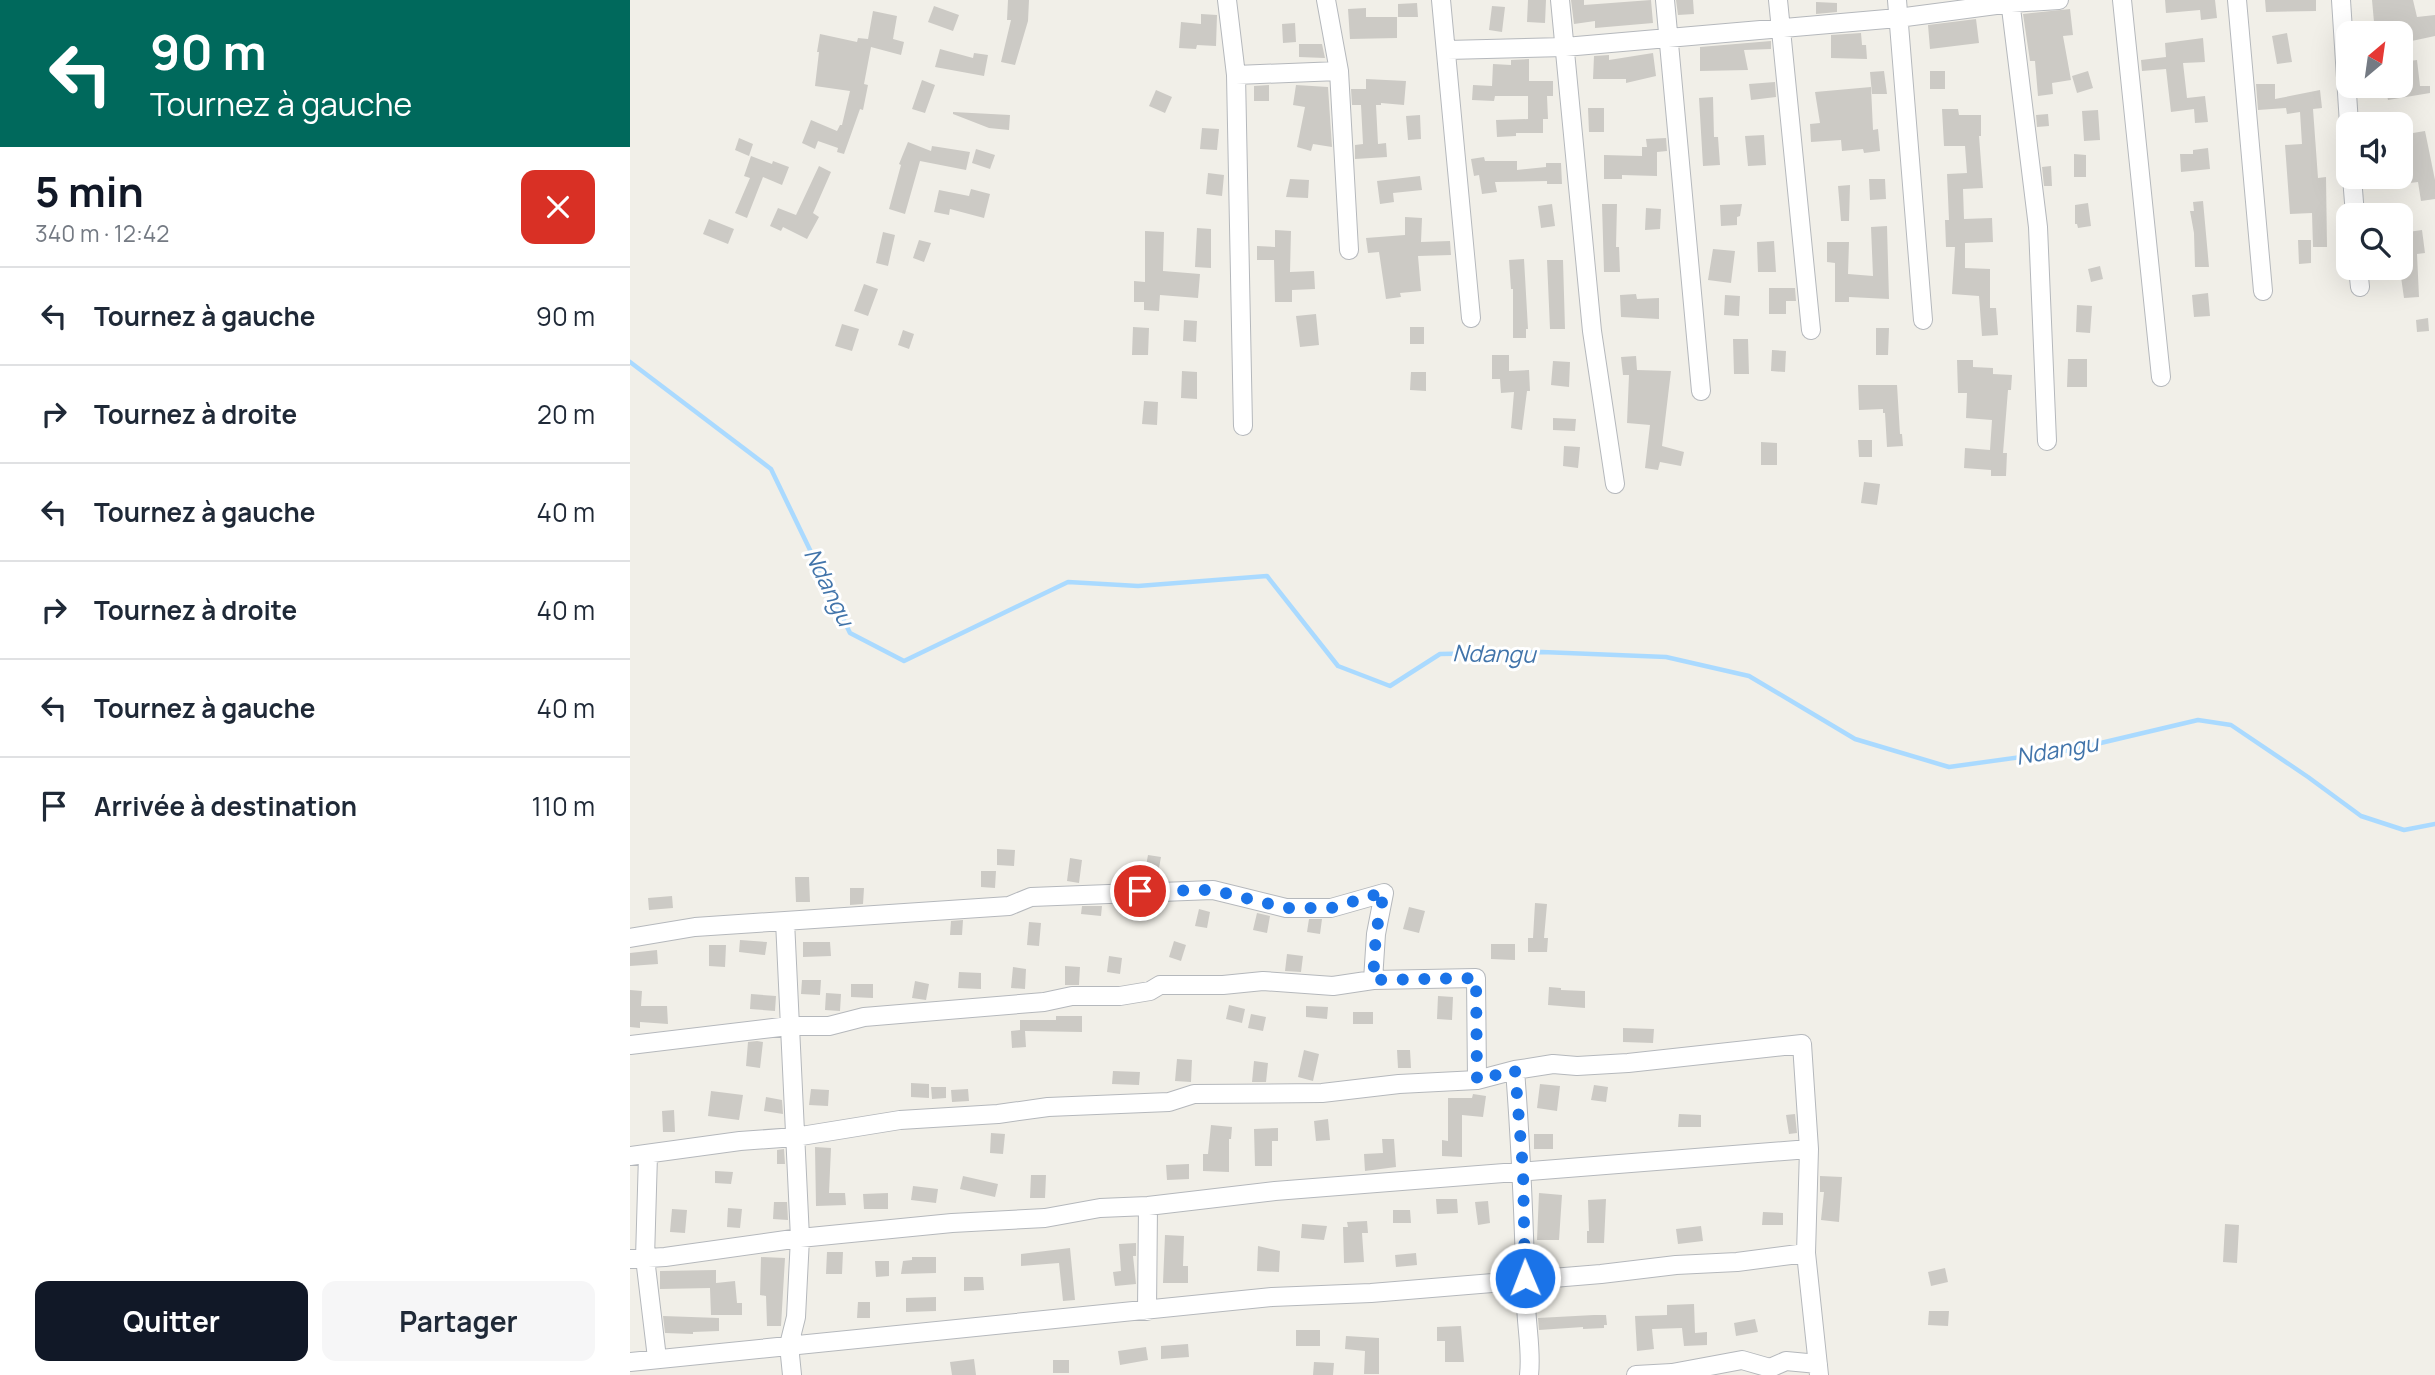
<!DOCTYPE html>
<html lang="fr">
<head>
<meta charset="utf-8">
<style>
  body { margin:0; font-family:Manrope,sans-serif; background:#f6f6f7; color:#1f2937; height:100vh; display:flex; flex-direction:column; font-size:26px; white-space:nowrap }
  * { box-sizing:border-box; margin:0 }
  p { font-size:23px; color:#747a83 }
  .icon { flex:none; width:38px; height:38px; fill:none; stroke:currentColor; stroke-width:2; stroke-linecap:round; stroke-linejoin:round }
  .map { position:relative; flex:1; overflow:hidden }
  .panel { display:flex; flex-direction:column; background:#fff; width:630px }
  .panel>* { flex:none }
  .top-card { background:#00695c; color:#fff; overflow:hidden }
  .needle { width:46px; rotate:29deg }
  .tools { position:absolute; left:1706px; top:21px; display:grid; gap:14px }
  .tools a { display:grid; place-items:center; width:77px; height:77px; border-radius:14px; background:#fff; box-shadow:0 7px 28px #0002; font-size:35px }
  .pin { position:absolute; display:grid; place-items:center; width:60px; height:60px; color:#fff; margin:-30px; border:4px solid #fff; border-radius:50%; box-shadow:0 2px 7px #0007 }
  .me { position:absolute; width:77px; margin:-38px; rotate:359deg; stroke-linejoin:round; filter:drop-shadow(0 0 5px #0008) }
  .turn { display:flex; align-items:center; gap:24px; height:147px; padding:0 35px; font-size:32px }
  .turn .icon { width:91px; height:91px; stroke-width:2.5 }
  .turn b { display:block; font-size:49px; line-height:60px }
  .round { display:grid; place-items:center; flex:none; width:74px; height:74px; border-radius:14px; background:#f6f6f7 }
  .summary { display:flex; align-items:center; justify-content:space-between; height:119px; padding:0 35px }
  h1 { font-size:42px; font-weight:700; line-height:52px; color:#111827 }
  .action { display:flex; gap:14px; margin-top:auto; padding:14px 35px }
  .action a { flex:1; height:80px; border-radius:14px; background:#111827; color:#fff; font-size:28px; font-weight:700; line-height:80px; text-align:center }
  .action a+a { background:#f6f6f7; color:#1f2937 }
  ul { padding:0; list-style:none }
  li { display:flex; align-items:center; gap:21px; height:98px; padding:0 35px; border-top:2px solid #e0e1e3 }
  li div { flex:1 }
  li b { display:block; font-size:26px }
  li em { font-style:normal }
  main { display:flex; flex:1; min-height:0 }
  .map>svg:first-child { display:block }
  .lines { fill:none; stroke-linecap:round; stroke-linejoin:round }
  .stream { stroke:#aadaff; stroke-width:4.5 }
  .building { fill:#cccac5 }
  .minor-casing { stroke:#b5b8bc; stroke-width:20 }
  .minor { stroke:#fff; stroke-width:18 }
  .route { stroke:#1a73e8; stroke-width:12; stroke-dasharray:0 21.6 }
  .labels { text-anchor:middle; stroke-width:6; stroke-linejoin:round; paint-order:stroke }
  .water-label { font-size:23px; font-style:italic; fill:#4174aa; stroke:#fff }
</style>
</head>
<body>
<main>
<section class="panel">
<div class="top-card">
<div class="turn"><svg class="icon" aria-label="left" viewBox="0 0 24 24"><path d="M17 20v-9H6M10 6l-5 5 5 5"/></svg><div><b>90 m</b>Tournez à gauche</div></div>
</div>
<div class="summary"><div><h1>5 min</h1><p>340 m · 12:42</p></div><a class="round" style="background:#d93025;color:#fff"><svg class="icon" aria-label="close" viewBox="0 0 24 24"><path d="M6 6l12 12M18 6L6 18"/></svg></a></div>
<ul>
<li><svg class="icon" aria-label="left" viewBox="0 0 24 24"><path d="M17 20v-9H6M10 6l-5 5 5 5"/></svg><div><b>Tournez à gauche</b></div><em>90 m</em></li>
<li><svg class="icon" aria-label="right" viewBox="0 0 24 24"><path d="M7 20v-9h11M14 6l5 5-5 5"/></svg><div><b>Tournez à droite</b></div><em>20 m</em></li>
<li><svg class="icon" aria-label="left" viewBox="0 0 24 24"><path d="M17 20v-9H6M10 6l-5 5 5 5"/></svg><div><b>Tournez à gauche</b></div><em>40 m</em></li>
<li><svg class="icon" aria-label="right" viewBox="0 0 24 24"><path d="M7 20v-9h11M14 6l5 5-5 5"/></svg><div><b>Tournez à droite</b></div><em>40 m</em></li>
<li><svg class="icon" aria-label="left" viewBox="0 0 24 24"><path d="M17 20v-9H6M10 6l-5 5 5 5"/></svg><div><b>Tournez à gauche</b></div><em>40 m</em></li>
<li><svg class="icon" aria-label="arrive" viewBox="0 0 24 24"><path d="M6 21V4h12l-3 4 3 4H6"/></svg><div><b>Arrivée à destination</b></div><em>110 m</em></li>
</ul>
<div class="action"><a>Quitter</a><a>Partager</a></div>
</section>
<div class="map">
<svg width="1805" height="1375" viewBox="0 0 1805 1375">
  <rect width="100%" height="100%" fill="#f1efe8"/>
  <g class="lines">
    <path class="stream" d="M0 362 141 469 220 633 274 661 438 582 508 586 637 576 708 666 760 686 810 654 912 652 1036 657 1119 676 1225 739 1319 767 1441 750 1568 720 1601 725 1678 777 1731 816 1774 830 1805 824"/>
  </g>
  <path class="building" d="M378 0H399L398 21 385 65 371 62 381 20H377Z
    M898 0H916L915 23 897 22Z
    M941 0H954V5L1021 0 1023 23 965 28V21L944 24Z
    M1046 0H1063L1064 14 1048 15Z
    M1535 0H1585L1587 18 1571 20 1570 10 1536 13Z
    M1635 0H1686V11L1636 12Z
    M1742 0H1783L1787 17 1805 15V36L1777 42 1776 33H1745Z
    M1186 2 1207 3V12L1186 14Z
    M787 3 788 17H768V4Z
    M304 6 329 15 323 31 298 22Z
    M862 6 875 7 872 32 859 30Z
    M736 8V17H767V38L720 39 718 9Z
    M1440 9 1443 35 1433 36 1441 80 1422 83 1423 94 1408 96 1405 61H1400L1393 14Z
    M243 11 267 16 263 39 274 42 271 55 241 47 234 84 238 85 233 110 230 109 214 154 207 152 208 148 188 141 185 149 172 143 181 120 207 131 210 125H212L220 91 185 86 189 52H187L190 34 227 42 228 38 238 39Z
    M571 14 587 15 586 46 567 45 566 49 549 48 551 22 571 24Z
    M1346 19 1349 43 1300 49 1298 25Z
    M665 23 666 42 653 43 652 24Z
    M1231 33 1232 45H1236L1237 59 1201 58V35Z
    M1657 33 1662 62 1647 64 1642 36Z
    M1573 38 1575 62 1553 63 1557 98 1575 96 1578 122 1565 123 1564 109 1541 112 1536 69 1512 71 1511 60 1536 57 1535 43Z
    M1141 41V49L1114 50 1118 70 1070 71V47Z
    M669 44H692L695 58 669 57Z
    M310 49 343 58 344 53 358 55 354 76 305 67Z
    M1023 53 1026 76 996 83V79H963L964 56 979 55V60Z
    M899 59V81H923V96H917L918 119H913V133H886V136L867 137 866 120 898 119V96H865L864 101 842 100 843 85 862 86 863 64 881 65V60Z
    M1787 60 1790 86H1800V93L1758 100 1755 86H1771V62Z
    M1254 71 1257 94H1242L1240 72Z
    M1300 71H1315V89H1300Z
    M1458 71 1463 88 1447 93 1442 76Z
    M736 79 776 81 774 105 751 103V105H746L748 144 756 143 757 157 725 159V145L733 144 731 105H722L721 89H736Z
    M292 80 305 85 295 113 282 109Z
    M1145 82 1146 97 1121 100 1119 84Z
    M1626 84H1645V99L1690 90 1692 108 1683 109 1688 178 1696 177 1697 247H1683L1682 213 1660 214 1655 145 1672 144 1670 112 1657 114 1656 108 1628 110Z
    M639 85V101H624V86Z
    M666 85 698 87 702 147 683 144 681 151 667 147 675 107 663 105Z
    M1241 87 1243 130 1248 129 1250 151 1234 153 1233 149 1212 151 1211 140 1181 142 1180 124 1190 123 1185 92Z
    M526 90 542 97 535 113 519 106Z
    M1083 97 1084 137H1088L1090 165 1073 166 1069 98Z
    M958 108H974V132H959Z
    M1312 109H1328L1329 115H1351V136H1349L1353 188 1333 189 1334 219 1362 218 1363 242 1335 243V268L1360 269V308H1366L1368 335 1352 336 1349 296 1322 294 1325 247H1316L1315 220H1319L1317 174 1337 173 1335 146H1314Z
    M1468 110 1470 140 1454 141 1452 111Z
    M323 112 380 115 379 130 359 128 323 114Z
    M1418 114 1419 126 1407 127 1406 115Z
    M790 115 791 139 778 140 776 116Z
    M572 128 589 129 587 150 570 149Z
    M1795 131 1805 180V199L1791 201 1788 182 1771 184V135Z
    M1134 135 1136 165 1118 166 1115 136Z
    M109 138 123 144 119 156 105 150Z
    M1036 138 1037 151 1027 152V176L992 175V179H974V155L1012 156V147H1017L1016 139Z
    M278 142 301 151 302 146 340 152 336 170 290 161 275 214 259 209 271 165 269 164Z
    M1578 148 1580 169 1551 172 1550 154H1563V150Z
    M346 149 365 155 360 169 342 163Z
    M1444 154 1456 155V177H1444Z
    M121 156 142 164 143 161 159 167 152 185 133 177 117 218 105 213 120 178 114 176Z
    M854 157 855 161H887V170L916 167V163H931L932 184H917V181L865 182 867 192 852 194 849 175 844 176 841 159Z
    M189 166 201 172 183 213 189 217 177 239 153 227 151 231 140 226 148 208 166 215Z
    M1421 166 1422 186H1414L1412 167Z
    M578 173 594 175 592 196 576 194Z
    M790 176 792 190 763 193 764 202 750 204 747 181Z
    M660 179 679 180 678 198 656 197Z
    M1239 179H1255L1256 199 1240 200Z
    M1220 185 1219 221H1211L1208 186Z
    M341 189 360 194 354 218 320 209 319 215 304 212 309 190 339 196Z
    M1573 201 1579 267H1565L1564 233 1560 211H1564L1563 202Z
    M1458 203 1461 226 1448 228 1447 224H1445V205Z
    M922 204 925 226 911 228 908 206Z
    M972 204H987L986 247H989L990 272H974Z
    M1112 204 1110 216 1107 217V225L1091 226 1090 205Z
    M1016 208 1031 209 1030 229 1015 230Z
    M775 217 792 218 791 242 820 241 821 255 788 256 791 291 770 293 771 297 756 299 749 252 738 253 736 238 775 235Z
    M79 219 104 229 98 244 73 234Z
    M1257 226 1259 299 1219 297V302H1205V263L1197 262V242H1219L1218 274 1243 276 1241 227Z
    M567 228 581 229V268L565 267Z
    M645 230 661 231 660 272 684 271 685 289 662 290V302H645L644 260H627V246L645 247Z
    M1792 230 1795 253 1787 254 1789 297 1774 298 1771 277V233Z
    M515 231 534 232 533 271 570 274 568 298 530 295 529 311 514 310V302H504V281L515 282Z
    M253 232 265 235 258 266 246 263Z
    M289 240 301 243 294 262 283 258Z
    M1668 240H1681V263L1669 264Z
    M1144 241 1146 272H1128L1127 242Z
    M1083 249 1105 251 1101 283 1078 280Z
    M894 259 898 329H896V338H883V289H881L879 260Z
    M917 260H933L935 329H920Z
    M1470 266 1473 279 1461 282 1458 269Z
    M234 284 248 289 238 316 224 311Z
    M1139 288H1165L1166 301H1156V314H1139Z
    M1578 293 1580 316 1564 317 1562 295Z
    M1006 294 1007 299 1029 298V319L991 317 990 295Z
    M1095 295 1110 296 1109 316 1094 315Z
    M1447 305 1462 306 1460 333 1446 332Z
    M686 314 689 345 670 347 666 316Z
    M1798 318 1799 331 1787 332 1786 320Z
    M554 320 567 321 566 342 553 341Z
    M212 324 229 329 222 351 205 346Z
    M503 327 519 328 518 355H502Z
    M780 327H794V344H780Z
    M1246 328H1259L1258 355H1246Z
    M273 330 284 334 279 349 268 345Z
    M1103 339H1118L1119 374H1104Z
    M1142 350 1156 351 1155 372 1141 371Z
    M862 355H879V371L899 370 900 391H897L892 430 881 428 884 392 871 393 870 379H862Z
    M1006 356 1007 370 1041 371 1032 446 1054 452 1051 466 1030 462 1028 470 1015 468 1020 425 997 423 999 375H993L991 357Z
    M1438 359H1457V387H1437Z
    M1327 360H1343V367L1363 368V374L1382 375 1381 390H1378L1373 453H1377L1376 476H1361V470L1334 468 1335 448 1360 450 1362 420 1336 418 1337 393H1328Z
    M923 361 940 362 939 387 921 385Z
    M552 371 567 372V399L551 398Z
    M781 372H796V391L780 390Z
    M1228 385H1267L1270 434H1272L1273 446 1257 447 1255 413H1253V409L1229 410Z
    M514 401 528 402 527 425 512 424Z
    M923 418 946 419 945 431 923 430Z
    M1228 440H1242V457H1229Z
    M1131 442 1147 443V465H1131Z
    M934 446 950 447 948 468 933 466Z
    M1234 482 1250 484 1247 505 1231 503Z
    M367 849 385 850 384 866 367 865Z
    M518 855 531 857 527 879 514 877Z
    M440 858 452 860 449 883 437 881Z
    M351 871H366L365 888 351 887Z
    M165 877H179L180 902H166Z
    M220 888H234L233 904 220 905Z
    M42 896 43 908 19 910 18 898Z
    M905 903 917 904 914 938H918L917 952H898V938H903Z
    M452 906H472L471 916 451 914Z
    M779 907 795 911 789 933 773 929Z
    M569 909 580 912 577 928 565 926Z
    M627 913 640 916 637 933 623 930Z
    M679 919H692L690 934 677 932Z
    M333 920 332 935H320L321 921Z
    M399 922 411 923 409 946 397 945Z
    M110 940 137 942 135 955 109 952Z
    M544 941 556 945 551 961 539 957Z
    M173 942H200L201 956 173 957Z
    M861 944H885V960L861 959Z
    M79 945H96L95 967 79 966Z
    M27 950 28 964 0 966V953Z
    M657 954 673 956 671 972 655 971Z
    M479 956 492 958 490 974 477 972Z
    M435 966 450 967 449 985H435Z
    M383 967 396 969 395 989 381 988Z
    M329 972 351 973V989L328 988Z
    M172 980H191L190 995 171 994Z
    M285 981 299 984 296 1000 282 998Z
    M221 984H243V998L221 997Z
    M919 987 931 988V990L955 991V1008L918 1005Z
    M0 990 12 991 11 1006H37L38 1024 10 1022V1028L0 1027Z
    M196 993 211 994 210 1011 195 1010Z
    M121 994 146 996 145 1011 120 1009Z
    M808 996 823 997 822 1020 807 1019Z
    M599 1005 615 1009 612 1023 596 1019Z
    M676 1006 698 1007 697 1019 676 1017Z
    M723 1012H743V1024H723Z
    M621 1014 636 1017 633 1031 618 1028Z
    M426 1016H452V1032L395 1031 396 1047 382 1048 381 1031 390 1030V1020H426Z
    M993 1028 1024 1029 1023 1043 993 1042Z
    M127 1041 133 1042 130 1068 116 1066 118 1042Z
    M674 1050 689 1054 683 1081 668 1077Z
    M767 1050H780L781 1068H768Z
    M547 1059 562 1060 561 1082 545 1081Z
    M624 1061 638 1063 636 1082H622Z
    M483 1071 510 1072 509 1085 482 1084Z
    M281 1083 299 1084V1098L281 1097Z
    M910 1084 930 1086 927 1111 907 1108Z
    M964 1085 978 1087 976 1102 961 1100Z
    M301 1087H316V1098L302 1099Z
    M181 1089 199 1090 198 1106 179 1105Z
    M338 1089 339 1101 322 1102 321 1090Z
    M81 1091 113 1095 109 1120 78 1116Z
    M843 1094 856 1096 853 1117 832 1115V1157L812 1156V1140L818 1141V1098H842Z
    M136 1097 152 1100 153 1114 134 1111Z
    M44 1110 45 1132H33L32 1111Z
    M1049 1114 1071 1115V1127H1048Z
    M1165 1114 1167 1133 1159 1134 1156 1115Z
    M698 1119 700 1140 686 1141 684 1121Z
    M581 1125 602 1127 601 1139H599V1172L573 1171V1154H578Z
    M648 1128V1141H642V1166H625L624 1129Z
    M361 1133 375 1134 373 1154 360 1153Z
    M904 1134H923V1149H904Z
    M752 1139H764L766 1167 735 1171 734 1154 753 1153Z
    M185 1147 201 1148 199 1193H215L216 1205 186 1206Z
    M154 1149 155 1164H147V1150Z
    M559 1164V1179L537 1180 536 1165Z
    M85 1171 103 1172 101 1184 85 1183Z
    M401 1175H416L415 1198H400Z
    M333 1176 368 1184 365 1197 330 1189Z
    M1190 1176 1212 1177 1209 1222 1191 1220 1194 1192H1190Z
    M283 1186 308 1189 306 1203 281 1200Z
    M258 1193V1209H234L233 1194Z
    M909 1193 932 1195 929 1240H907Z
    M806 1199H827L828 1213 807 1214Z
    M976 1199 974 1243H957V1231H959L958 1200Z
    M858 1201 860 1223 848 1225 845 1202Z
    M144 1202H157L158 1220 143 1219Z
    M98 1208 112 1209 110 1228 97 1227Z
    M42 1209 57 1210 55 1233 40 1232Z
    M763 1210H780L781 1223H763Z
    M1133 1212 1153 1213V1225H1132Z
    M737 1221 738 1233H732L734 1262 714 1263 713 1227H718L717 1222Z
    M672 1224 697 1226 694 1240 671 1238Z
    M1595 1224 1609 1225 1607 1263 1593 1262Z
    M1071 1226 1073 1241 1048 1244 1046 1229Z
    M535 1235 554 1236 553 1266H558V1283H533Z
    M506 1243V1256H503L506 1284 485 1286 483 1272 491 1271 489 1244Z
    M628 1246 650 1251 649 1272 627 1271Z
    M440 1248 445 1300 433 1301 429 1263 391 1266V1254Z
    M197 1252H213L212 1274H196Z
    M786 1253 787 1265 766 1267 765 1255Z
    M131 1257 155 1258 151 1326H137L136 1296 130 1295Z
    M282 1257H306V1273L271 1274 273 1261 282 1260Z
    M245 1261H259V1276L246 1277Z
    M1315 1268 1318 1282 1301 1286 1298 1272Z
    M86 1270V1283L105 1281 107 1303H112V1315H81L80 1288 30 1289V1271Z
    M334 1277H353L354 1290 334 1291Z
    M306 1297V1311L276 1312V1298Z
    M228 1302H240V1318H227Z
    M1064 1304 1065 1333 1077 1332V1345L1054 1346 1052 1328 1022 1329 1024 1349 1007 1351 1005 1316 1037 1315V1305Z
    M1299 1311H1319L1318 1326 1298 1325Z
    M964 1315H976L977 1325H974V1328L953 1329V1327L909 1330 908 1318Z
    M33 1316 89 1318V1331L63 1332V1334L35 1333Z
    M1125 1319 1128 1332 1106 1336 1104 1323Z
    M831 1326 834 1362H815V1341H807V1327Z
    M666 1330H690V1346H666Z
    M716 1336 749 1338V1374H734L735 1351 715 1349Z
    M558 1344 559 1357 531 1359V1346Z
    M516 1347 518 1360 490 1365 488 1351Z
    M344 1359 346 1375H322L320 1362Z
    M423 1360H439V1373H423Z
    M684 1362 704 1363 703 1375H683Z"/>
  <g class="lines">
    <defs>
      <path id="minor" d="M597 0 606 75 613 426
        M696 0 709 71 719 250
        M811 0 841 318
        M930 0 962 331 985 484
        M1035 0 1071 391
        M1148 0 1181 330
        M1267 0 1293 320
        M1380 0 1408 227 1417 441
        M1492 0 1531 377
        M1607 0 1633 291
        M1711 0 1719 124
        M817 50 935 47 1268 18 1381 3 1429 0
        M606 75 709 71
        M1722 177 1725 215
        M1728 268 1730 287
        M155 921 170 1238 166 1317 159 1345 162 1375
        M0 938 65 927 379 906 401 897 583 890 656 908H701L754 893 746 934 743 980
        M0 1045 159 1026H199L234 1017 414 1002 442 996H490L520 991 530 985H593L633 981 703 986 743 980 846 978 847 1080
        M885 1070C891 1147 894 1223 896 1300 896 1326 902 1350 899 1375
        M18 1155 15 1258 27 1358
        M0 1156 110 1141 165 1137 270 1120 368 1114 418 1107 539 1102 564 1094 692 1093 769 1084 847 1080 885 1070 923 1064 947 1066 998 1063 1172 1044 1179 1149 1176 1253 1189 1375
        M0 1259 35 1257 170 1238 322 1223 415 1218 470 1208 518 1206 645 1191 1179 1149
        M517 1311 518 1206
        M0 1362 642 1297 741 1293 971 1274 1046 1265 1107 1262 1176 1253
        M1006 1375 1042 1373 1112 1360 1140 1368 1156 1361 1188 1364"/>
    </defs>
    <use href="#minor" class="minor-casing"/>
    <use href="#minor" class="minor"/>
  </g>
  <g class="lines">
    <path class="route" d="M510 891 583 890 656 908H701L754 892 746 933 743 980 846 978 847 1080 885 1070 893 1170 895 1278"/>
  </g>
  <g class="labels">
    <g class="water-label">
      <text transform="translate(199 587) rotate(64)" y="8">Ndangu</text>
      <text transform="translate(864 654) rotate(1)" y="8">Ndangu</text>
      <text transform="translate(1427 750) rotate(-10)" y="8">Ndangu</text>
    </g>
  </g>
</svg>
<div class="tools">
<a><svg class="needle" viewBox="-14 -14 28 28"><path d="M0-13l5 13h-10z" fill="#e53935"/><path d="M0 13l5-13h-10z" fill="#747a83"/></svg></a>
<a><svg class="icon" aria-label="sound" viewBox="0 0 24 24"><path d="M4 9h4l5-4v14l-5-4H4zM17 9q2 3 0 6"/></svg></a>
<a><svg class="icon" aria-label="search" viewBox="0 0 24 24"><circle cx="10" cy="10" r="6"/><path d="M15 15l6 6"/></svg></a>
</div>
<div class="pin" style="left:510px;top:891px;background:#d93025"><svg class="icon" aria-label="arrive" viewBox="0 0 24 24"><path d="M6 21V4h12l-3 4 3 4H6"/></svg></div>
<svg class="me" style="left:895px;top:1278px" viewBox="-20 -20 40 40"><circle r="17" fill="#1a73e8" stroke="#fff" stroke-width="3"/><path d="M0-11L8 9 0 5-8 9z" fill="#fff"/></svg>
</div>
</main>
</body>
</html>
